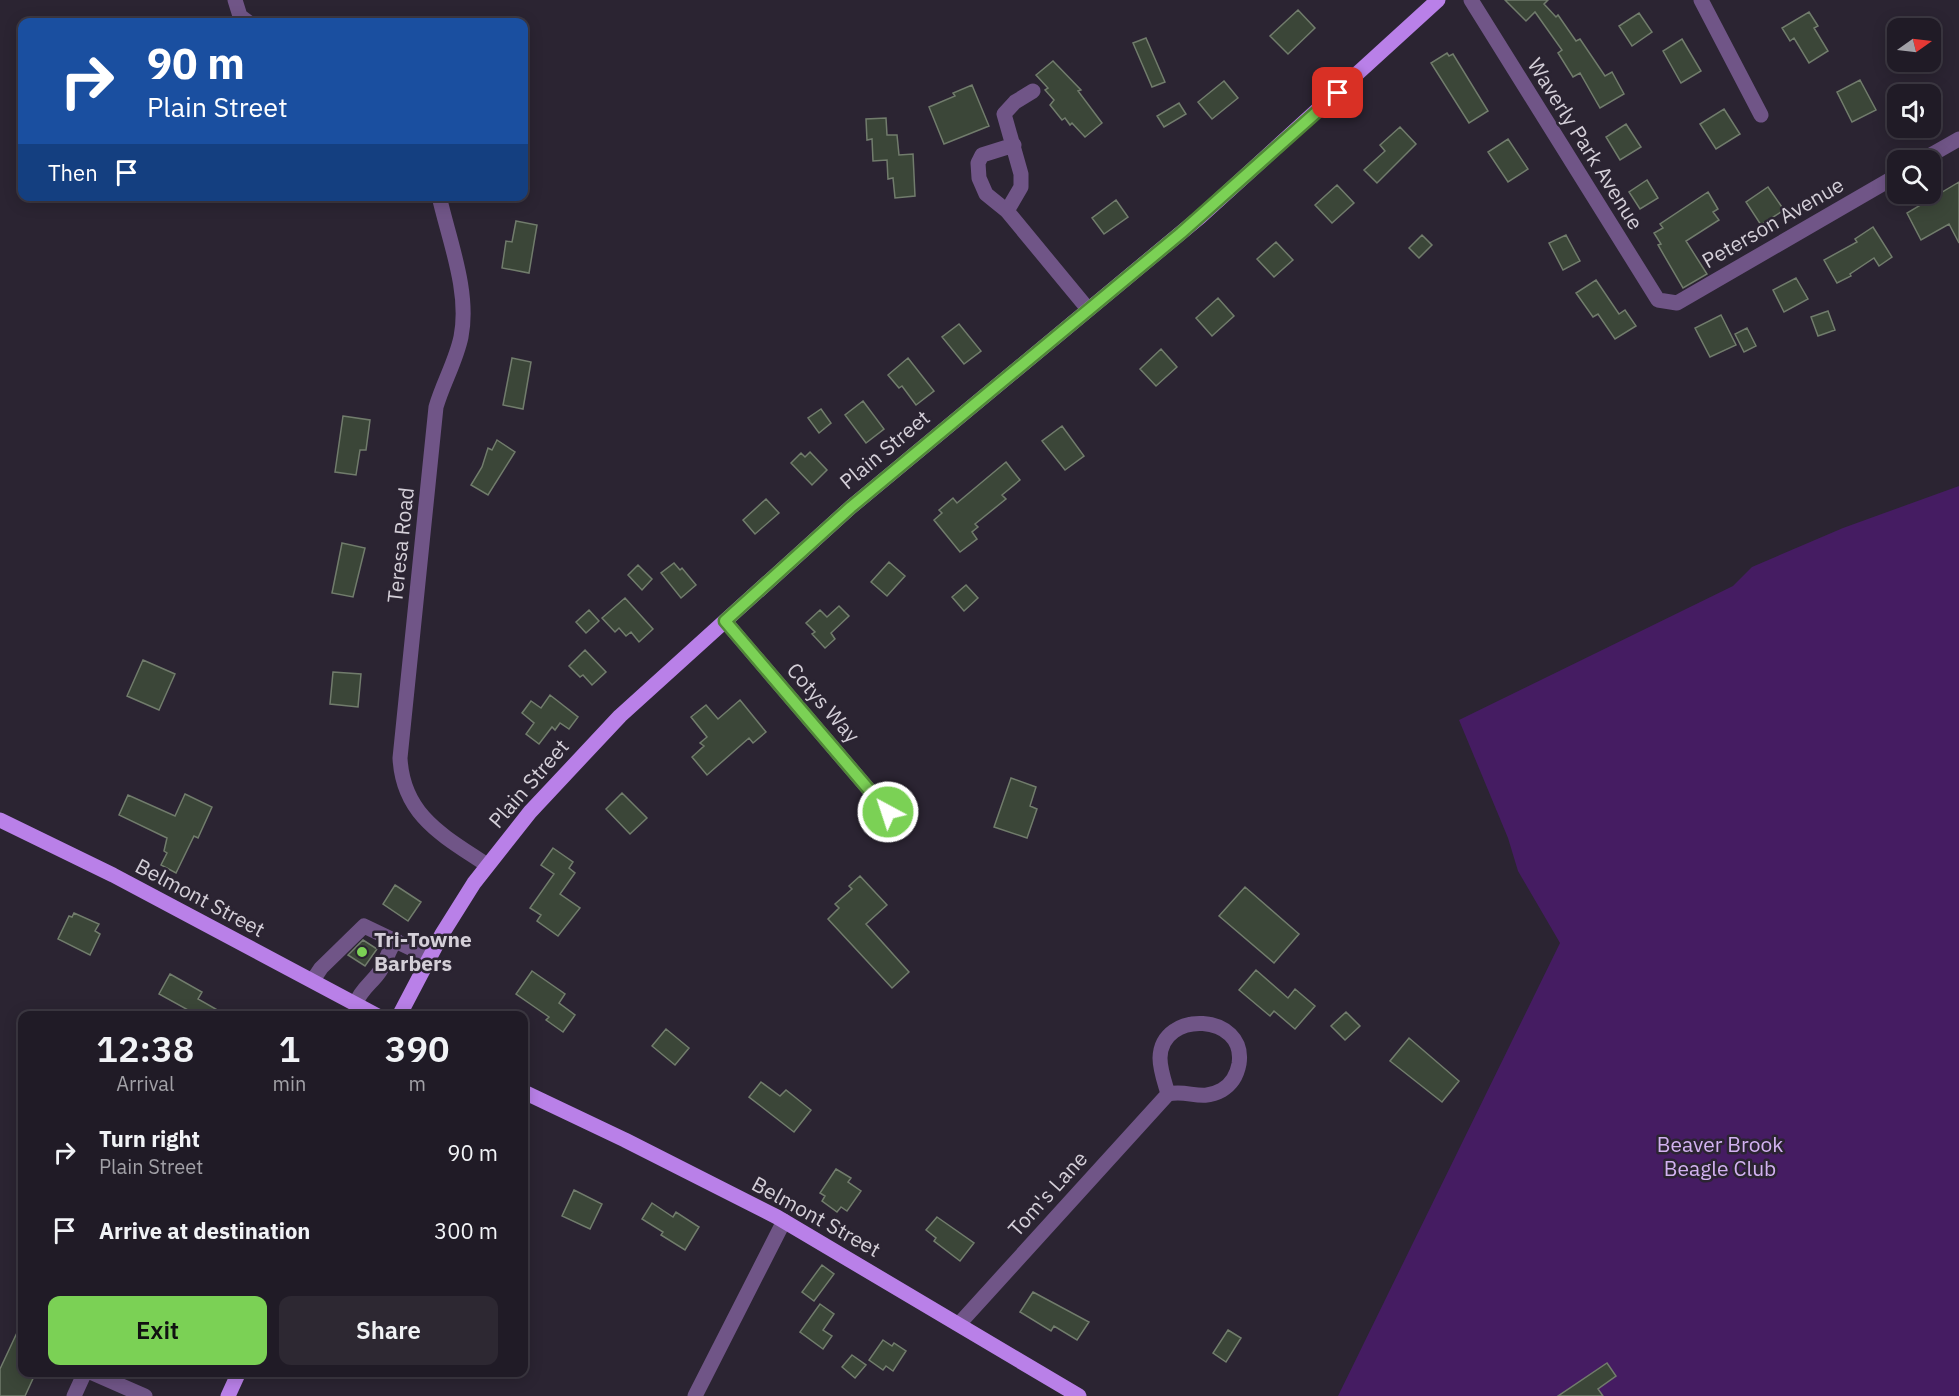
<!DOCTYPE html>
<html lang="en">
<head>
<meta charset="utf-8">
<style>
  body { margin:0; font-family:"IBM Plex Sans",sans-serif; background:#2d2832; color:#f1f3f6; height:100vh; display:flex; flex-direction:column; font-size:22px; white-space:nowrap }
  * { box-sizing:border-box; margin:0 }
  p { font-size:20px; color:#a2a1a7 }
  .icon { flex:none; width:33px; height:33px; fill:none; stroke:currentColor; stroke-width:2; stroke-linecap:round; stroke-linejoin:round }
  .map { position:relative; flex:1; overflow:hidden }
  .details { position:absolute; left:18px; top:1011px; width:510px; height:366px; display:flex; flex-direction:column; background:#201b26; border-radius:12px; box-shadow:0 3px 15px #0003,0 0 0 2px #3d3943 }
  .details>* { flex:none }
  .hud { position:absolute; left:18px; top:18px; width:510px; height:183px; border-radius:12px; box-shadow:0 3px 15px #0003,0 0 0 2px #3d3943; background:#1a4fa0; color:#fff; overflow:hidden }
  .needle { width:39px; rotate:76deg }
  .buttons { position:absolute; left:1887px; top:18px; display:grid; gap:12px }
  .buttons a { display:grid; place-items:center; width:54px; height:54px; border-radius:12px; background:#201b26; box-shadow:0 3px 15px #0003,0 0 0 2px #3d3943; font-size:30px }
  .pin { position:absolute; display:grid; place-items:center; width:51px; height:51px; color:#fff; margin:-26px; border-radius:12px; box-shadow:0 3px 9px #0006 }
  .me { position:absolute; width:66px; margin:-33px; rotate:320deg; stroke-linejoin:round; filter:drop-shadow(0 0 4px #0008) }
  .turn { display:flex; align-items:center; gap:21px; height:126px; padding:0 30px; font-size:27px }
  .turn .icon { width:78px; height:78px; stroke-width:2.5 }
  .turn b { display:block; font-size:42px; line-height:51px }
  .then { display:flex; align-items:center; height:57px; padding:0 30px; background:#0003; gap:12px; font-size:22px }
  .eta { display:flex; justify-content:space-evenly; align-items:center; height:102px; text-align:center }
  .eta b { font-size:36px; font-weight:600; line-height:42px }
  .button { display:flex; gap:12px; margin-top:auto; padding:12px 30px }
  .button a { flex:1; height:69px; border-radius:12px; background:#7bd155; color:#111; font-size:24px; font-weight:600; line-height:69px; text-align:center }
  .button a+a { background:#2d2832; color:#f1f3f6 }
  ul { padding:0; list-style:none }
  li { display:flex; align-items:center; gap:18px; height:78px; padding:0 30px }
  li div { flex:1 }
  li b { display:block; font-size:22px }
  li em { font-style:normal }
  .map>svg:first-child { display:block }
  .green { fill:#451c62 }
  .building { fill:#3b4638; stroke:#717c6c; stroke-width:1.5 }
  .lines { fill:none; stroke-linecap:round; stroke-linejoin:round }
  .minor { stroke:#705587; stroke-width:15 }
  .major { stroke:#b980e8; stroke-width:15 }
  .route-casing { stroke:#508837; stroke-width:15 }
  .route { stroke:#7bd155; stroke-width:10 }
  .poi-dot { fill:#7bd155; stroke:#2b2432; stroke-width:2 }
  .labels { text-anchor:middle; stroke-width:5; stroke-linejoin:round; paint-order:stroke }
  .street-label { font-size:21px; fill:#d4cfd8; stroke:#2b2432 }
  .poi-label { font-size:21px; font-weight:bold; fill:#d4cfd8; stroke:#2b2432; text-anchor:start }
  .park-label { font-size:21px; fill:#d3b2f1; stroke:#2b2432 }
</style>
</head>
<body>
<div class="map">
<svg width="1959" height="1396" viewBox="0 0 1959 1396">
  <rect width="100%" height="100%" fill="#2b2432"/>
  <path class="green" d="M1959 486V1396H1338L1560 943 1518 871 1508 838 1459 720 1733 586 1752 567 1843 528Z"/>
  <path class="building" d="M1505 0H1548L1544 4 1556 17 1558 15 1576 41 1580 39 1605 76 1612 72 1624 94 1600 108 1580 73 1573 77 1558 53 1562 50 1535 12 1526 21Z
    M1298 10 1315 28 1288 54 1270 36Z
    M1809 12 1818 26 1814 28 1828 51 1809 63 1794 38 1790 41 1782 28Z
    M1639 13 1652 32 1632 46 1619 26Z
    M1146 38 1165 82 1152 87 1133 43Z
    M1682 39 1701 71 1681 83 1663 51Z
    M1447 53 1449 56 1453 54 1488 111 1469 123 1431 63Z
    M1053 61 1081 90 1078 91 1102 123 1085 137 1072 123 1070 125 1065 118 1062 120 1050 105 1054 100 1045 90 1048 88 1036 75Z
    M1860 80 1876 110 1852 122 1837 92Z
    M1224 81 1238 98 1212 119 1198 102Z
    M972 85 989 126 944 144 929 107 955 96 953 93Z
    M1179 103 1186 114 1164 127 1157 116Z
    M1724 109 1740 134 1716 149 1700 124Z
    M886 118 887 135H897L899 155 913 154 915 196 895 198 893 178 888 179 887 160 873 161 872 139 867 140 866 119Z
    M1626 124 1641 147 1620 160 1606 137Z
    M1400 127 1416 144 1377 183 1364 170 1385 151 1380 145Z
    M1508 139 1528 169 1508 182 1488 152Z
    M1647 180 1658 198 1640 209 1629 192Z
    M1959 182V243L1949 224 1921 240 1907 213Z
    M1337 185 1354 203 1332 223 1315 205Z
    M1768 187 1784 210 1761 225 1746 202Z
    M1708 192 1718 209 1713 212 1719 220 1686 241 1707 274 1683 288 1658 245 1661 244 1654 233 1663 228 1660 224Z
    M1116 200 1128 217 1104 234 1092 218Z
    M516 221 537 225 529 273 502 268 506 241 512 242Z
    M1873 227 1892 257 1879 266 1874 258 1850 274 1851 276 1837 283 1824 260 1857 242 1855 239Z
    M1422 235 1432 245 1419 258 1409 248Z
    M1566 235 1580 261 1563 270 1549 243Z
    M1276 242 1293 260 1274 277 1257 259Z
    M1796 278 1808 299 1784 312 1773 290Z
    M1596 280 1619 314 1625 310 1636 326 1615 339 1598 314 1593 317 1576 293Z
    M1218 298 1234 316 1212 336 1196 318Z
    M1828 311 1835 330 1818 336 1811 317Z
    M1721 315 1736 345 1710 357 1695 328Z
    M959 324 981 351 964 364 942 337Z
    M1747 328 1756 346 1744 352 1735 334Z
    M1161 349 1177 367 1156 386 1140 369Z
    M512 358 531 362 523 409 503 405Z
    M908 358 934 391 916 405 902 386 899 388 888 375Z
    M863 401 884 429 866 443 845 415Z
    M821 409 831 423 819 433 808 418Z
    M343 416 370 420 366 450H360L356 475 335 472Z
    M1062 426 1084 456 1065 470 1042 441Z
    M497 440 515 452 488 495 471 485 482 467 488 448 492 450Z
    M810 452 827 470 812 485 791 463 801 453 805 457Z
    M1006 462 1020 480 1002 495 1006 499 975 524 978 527 972 532 977 539 960 552 934 520 942 513 939 510 953 498 957 503Z
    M766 499 779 513 755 534 743 520Z
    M342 543 365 548 353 597 332 593Z
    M889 562 905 576 887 596 871 582Z
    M674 563 680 570 682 568 696 585 681 598 661 573Z
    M638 565 652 579 642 590 628 575Z
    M966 585 978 598 964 611 952 597Z
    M625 598 653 629 639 642 631 632 626 636 619 628 615 632 602 618Z
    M839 606 849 616 831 633 835 639 825 648 812 634 815 632 806 623 820 610 827 617Z
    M589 610 599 621 586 633 576 622Z
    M585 650 606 672 592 685 583 675 580 677 569 666Z
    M143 660 175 674 159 710 127 696Z
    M333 672 361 674 358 707 330 704Z
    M550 695 578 717 569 729 560 723 555 730 552 727 539 744 526 734 534 723 522 713 531 701 541 708Z
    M740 700 766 732 753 743 749 738 707 775 692 757 704 746 700 743 707 737 691 717 706 705 718 719Z
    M1011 778 1036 787 1030 806 1037 809 1027 838 994 827Z
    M622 793 647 818 630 834 606 809Z
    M185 794 212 807 198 838 194 836 176 873 161 865 167 853 164 851 167 838 119 815 128 795 175 816Z
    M553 848 573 862 569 868 575 873 560 894 580 908 558 936 537 921 541 915 530 908 554 874 541 865Z
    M860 876 887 905 866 924 909 972 892 988 828 919 839 908 835 904 852 889 849 886Z
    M395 885 421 902 408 921 383 904Z
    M1245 887 1299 934 1274 963 1219 916Z
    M74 913 99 924 95 931 100 934 90 955 58 939 69 916 72 917Z
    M363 940 377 949 365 966 348 955Z
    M1256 970 1288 998 1295 989 1315 1006 1295 1029 1274 1011 1270 1016 1239 990Z
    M532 971 565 994 559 1003 575 1015 563 1032 546 1020 549 1017 516 994Z
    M170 974 202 992 198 999 228 1016H187L190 1011 159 994Z
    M1346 1012 1360 1026 1345 1040 1331 1026Z
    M666 1029 689 1048 675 1065 652 1046Z
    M1409 1038 1459 1081 1442 1102 1390 1061Z
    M761 1082 780 1096 786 1090 811 1110 794 1132 749 1097Z
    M836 1169 851 1178 848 1182 861 1191 847 1211 841 1207 837 1212 822 1201 825 1196 820 1193Z
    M574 1190 602 1204 590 1229 562 1216Z
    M652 1203 673 1217 676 1212 699 1227 685 1250 661 1235 663 1232 642 1219Z
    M937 1217 974 1243 960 1261 934 1241 936 1238 926 1230Z
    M822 1265 834 1274 814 1301 802 1292Z
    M1033 1292 1089 1322 1077 1340 1054 1326 1051 1331 1020 1312Z
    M820 1304 834 1314 823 1330 832 1336 823 1349 800 1332Z
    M22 1322V1372H36L25 1396H0V1369Z
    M1228 1330 1241 1338 1226 1362 1213 1353Z
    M883 1340 892 1346 894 1343 906 1351 893 1371 886 1366 883 1370 869 1360Z
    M852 1355 866 1365 855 1378 842 1367Z
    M1607 1363 1616 1376 1598 1389 1603 1396H1558Z"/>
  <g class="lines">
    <path class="minor" d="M235 0 240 16 248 22
      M1471 0 1658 300 1677 303 1898 175
      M1701 0 1761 115
      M1014 145 982 155 978 163 979 178 986 194 1007 211 1088 309
      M1922 160 1959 139
      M439 196C449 240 470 292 461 337 456 361 443 383 436 407L400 758C403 816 444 836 487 865
      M1007 211 1021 187V174L1004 114 1015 102 1033 91
      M725 621 888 812
      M313 980 321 968 364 926 429 957
      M356 1003C361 989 372 983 380 971 387 960 388 950 396 940
      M959 1324 1168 1094C1165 1083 1160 1070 1160 1058 1161 1009 1247 1013 1239 1064 1237 1075 1232 1084 1222 1090 1201 1102 1188 1089 1168 1094
      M90 1372 145 1396
      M74 1396 85 1372
      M695 1396 784 1221"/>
    <path class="major" d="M0 820 113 875 378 1016
      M399 1016 442 934 474 883 530 812 620 716 851 507 1200 217 1438 0
      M524 1092 625 1140 777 1217 1079 1396
      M228 1396 239 1372"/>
  </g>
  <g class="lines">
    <defs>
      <path id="route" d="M888 812 725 621 851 507 1181 233 1338 93"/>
    </defs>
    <use href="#route" class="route-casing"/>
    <use href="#route" class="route"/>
  </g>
  <circle class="poi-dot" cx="362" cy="952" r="6"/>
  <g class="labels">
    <g class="street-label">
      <text transform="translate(1585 144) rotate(58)" y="7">Waverly Park Avenue</text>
      <text transform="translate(1773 223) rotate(-30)" y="7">Peterson Avenue</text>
      <text transform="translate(885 450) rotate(-40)" y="7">Plain Street</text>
      <text transform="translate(401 545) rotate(-84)" y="7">Teresa Road</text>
      <text transform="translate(823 703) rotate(49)" y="7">Cotys Way</text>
      <text transform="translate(529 784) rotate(-49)" y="7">Plain Street</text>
      <text transform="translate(200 898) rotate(28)" y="7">Belmont Street</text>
      <text transform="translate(1048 1194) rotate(-48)" y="7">Tom's Lane</text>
      <text transform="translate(816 1217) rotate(29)" y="7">Belmont Street</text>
    </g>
    <g class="poi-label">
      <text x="374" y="947">Tri-Towne<tspan x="374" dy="24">Barbers</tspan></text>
    </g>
    <g class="park-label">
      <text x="1720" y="1152">Beaver Brook<tspan x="1720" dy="24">Beagle Club</tspan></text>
    </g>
  </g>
</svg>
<div class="buttons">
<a><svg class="needle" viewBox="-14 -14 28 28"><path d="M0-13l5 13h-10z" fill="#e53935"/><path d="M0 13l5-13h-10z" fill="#a2a1a7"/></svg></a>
<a><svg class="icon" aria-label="sound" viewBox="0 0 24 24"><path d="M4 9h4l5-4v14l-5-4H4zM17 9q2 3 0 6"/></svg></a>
<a><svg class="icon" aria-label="search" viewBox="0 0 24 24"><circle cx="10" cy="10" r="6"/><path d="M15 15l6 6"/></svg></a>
</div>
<div class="pin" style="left:1338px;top:93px;background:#d93025"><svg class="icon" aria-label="arrive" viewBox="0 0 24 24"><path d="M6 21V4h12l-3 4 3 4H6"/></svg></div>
<svg class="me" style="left:888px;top:812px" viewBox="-20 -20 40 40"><circle r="17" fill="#7bd155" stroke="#fff" stroke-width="3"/><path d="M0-11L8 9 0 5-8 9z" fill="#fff"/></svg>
<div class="hud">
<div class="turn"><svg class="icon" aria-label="right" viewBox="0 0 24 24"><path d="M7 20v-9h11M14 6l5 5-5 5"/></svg><div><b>90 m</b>Plain Street</div></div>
<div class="then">Then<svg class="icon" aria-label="arrive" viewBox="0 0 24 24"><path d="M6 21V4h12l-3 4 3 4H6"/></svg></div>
</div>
<section class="details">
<div class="eta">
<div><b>12:38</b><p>Arrival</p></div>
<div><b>1</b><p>min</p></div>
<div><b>390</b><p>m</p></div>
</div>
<ul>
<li><svg class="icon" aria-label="right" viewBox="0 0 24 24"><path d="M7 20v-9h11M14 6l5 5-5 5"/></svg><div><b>Turn right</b><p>Plain Street</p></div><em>90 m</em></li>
<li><svg class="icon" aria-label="arrive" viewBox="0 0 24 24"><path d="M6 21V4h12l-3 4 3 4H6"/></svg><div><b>Arrive at destination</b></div><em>300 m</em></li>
</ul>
<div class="button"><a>Exit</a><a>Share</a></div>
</section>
</div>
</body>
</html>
